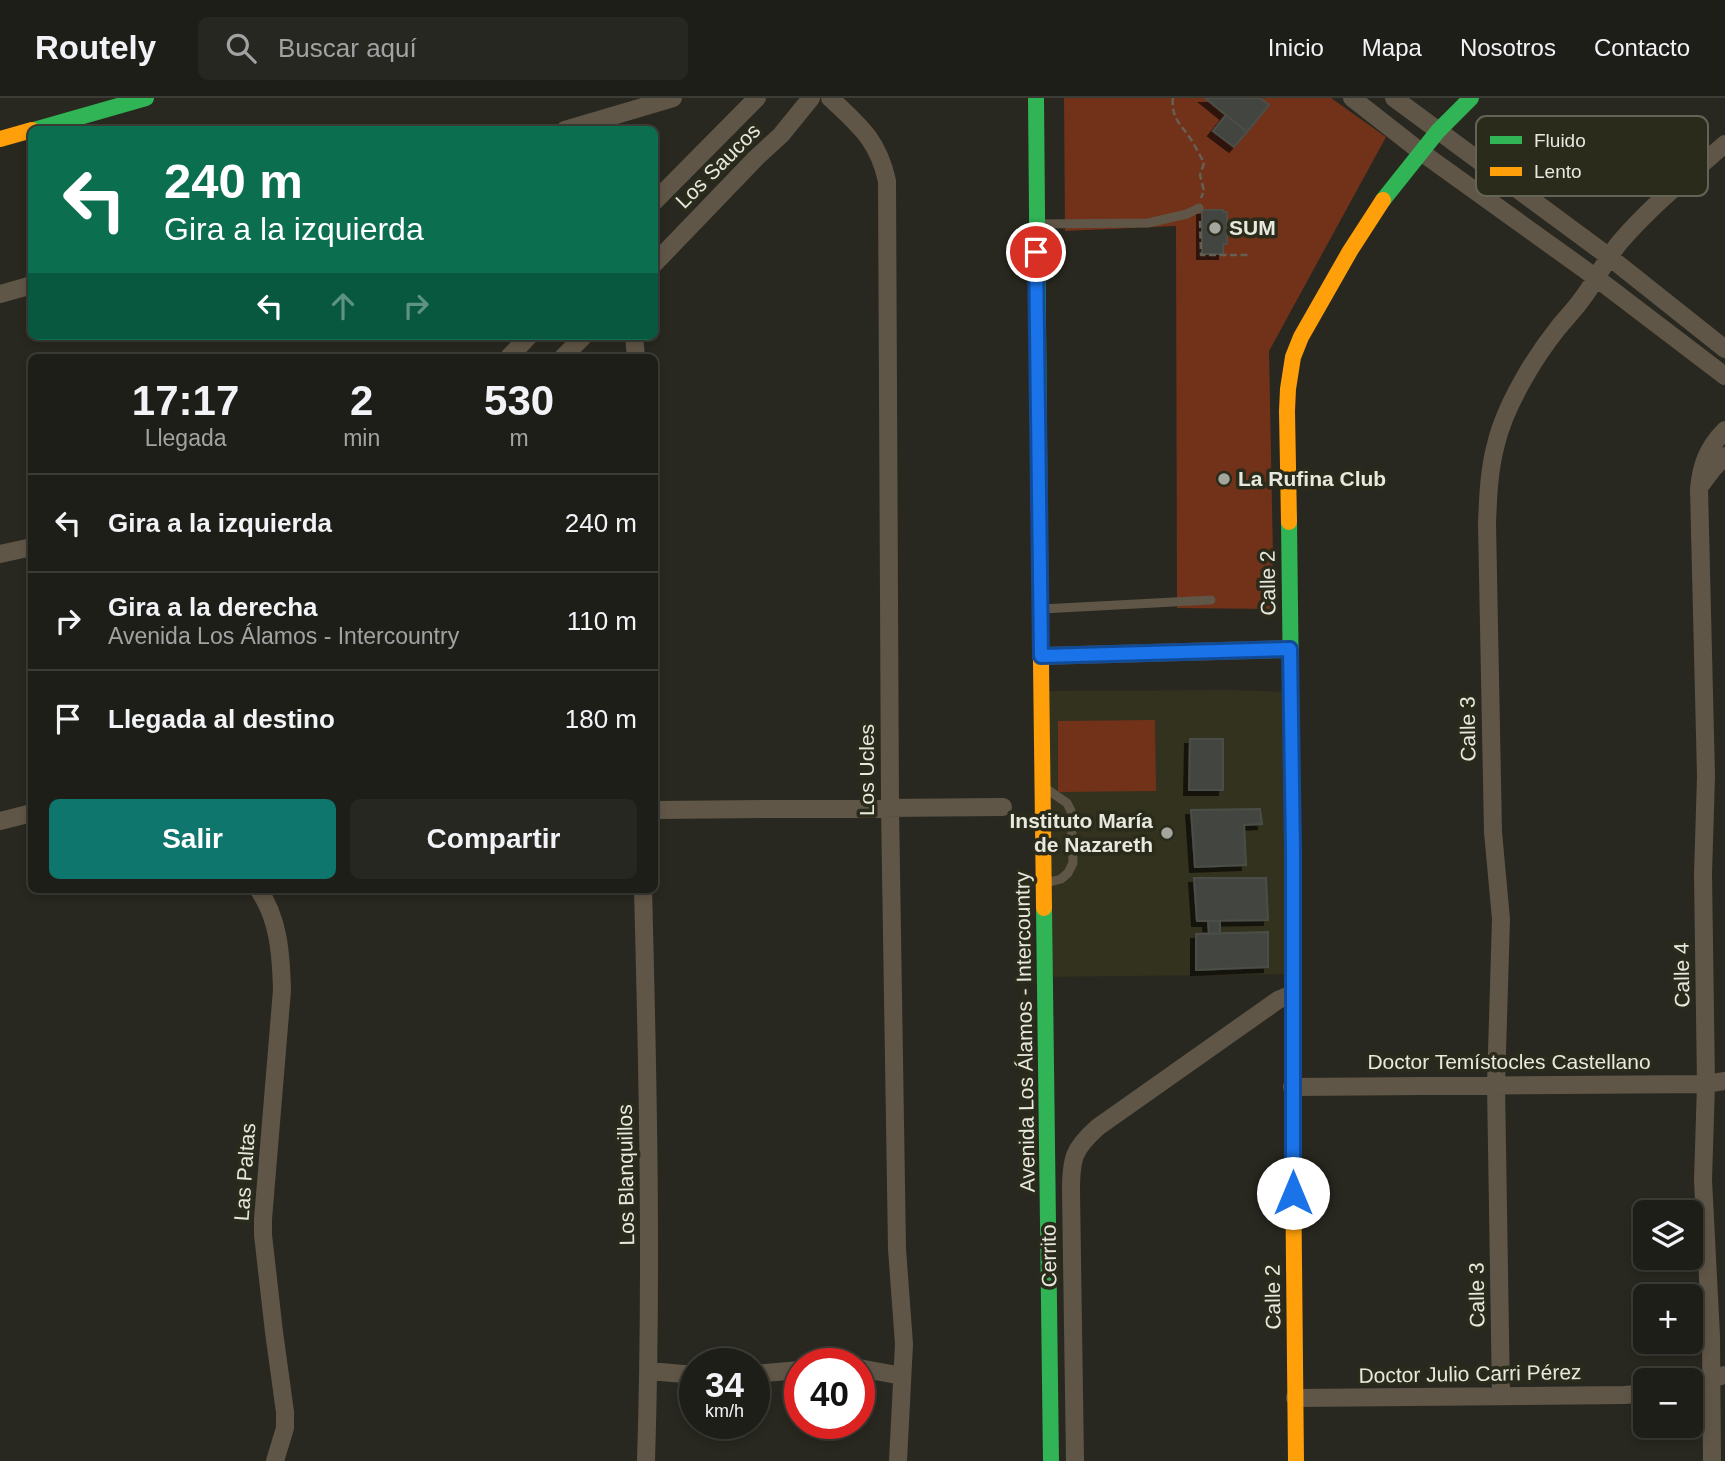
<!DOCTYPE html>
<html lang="es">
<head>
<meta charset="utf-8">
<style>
  body { margin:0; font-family:Arial,sans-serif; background:#262721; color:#f1f3f6; height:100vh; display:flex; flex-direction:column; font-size:26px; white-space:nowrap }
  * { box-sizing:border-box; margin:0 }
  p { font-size:23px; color:#a1a2a2 }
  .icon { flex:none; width:38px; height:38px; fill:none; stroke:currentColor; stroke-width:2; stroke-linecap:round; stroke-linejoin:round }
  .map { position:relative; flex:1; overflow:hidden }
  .sheet { position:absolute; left:28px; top:256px; width:630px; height:539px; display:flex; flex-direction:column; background:#1e1e18; border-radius:10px; box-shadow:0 4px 10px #0003,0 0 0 2px #3c3c37 }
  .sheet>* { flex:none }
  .guide { position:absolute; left:28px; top:28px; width:630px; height:214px; border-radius:10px; box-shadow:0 4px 10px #0003,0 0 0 2px #3c3c37; background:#0b6e4f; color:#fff; overflow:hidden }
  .fabs { position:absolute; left:1633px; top:1102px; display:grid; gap:14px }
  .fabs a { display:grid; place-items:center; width:70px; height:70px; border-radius:10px; background:#1e1e18; box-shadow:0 4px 10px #0003,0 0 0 2px #3c3c37; font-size:35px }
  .speed { position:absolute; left:679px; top:1250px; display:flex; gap:14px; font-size:35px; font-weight:700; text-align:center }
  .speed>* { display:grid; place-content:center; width:91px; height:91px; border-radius:50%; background:#1e1e18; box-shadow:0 4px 10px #0003,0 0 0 2px #3c3c37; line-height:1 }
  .speed small { font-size:18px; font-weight:400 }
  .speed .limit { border:10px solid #d22; background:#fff; color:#111 }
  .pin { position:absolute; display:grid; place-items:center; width:60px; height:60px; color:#fff; margin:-30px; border:4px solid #fff; border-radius:50%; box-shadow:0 2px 7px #0007 }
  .me { position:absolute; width:77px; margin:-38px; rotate:0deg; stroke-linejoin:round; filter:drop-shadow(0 0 5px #0008) }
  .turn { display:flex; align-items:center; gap:24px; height:147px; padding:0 21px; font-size:32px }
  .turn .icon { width:91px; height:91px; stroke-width:2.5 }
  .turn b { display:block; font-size:49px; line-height:60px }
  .lanes { display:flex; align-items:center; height:66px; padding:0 21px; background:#0003; justify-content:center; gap:35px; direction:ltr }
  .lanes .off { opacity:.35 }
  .eta { display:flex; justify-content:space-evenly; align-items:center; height:119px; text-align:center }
  .eta b { font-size:42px; font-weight:700; line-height:49px }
  .action { display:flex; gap:14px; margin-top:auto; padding:14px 21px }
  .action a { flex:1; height:80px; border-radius:10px; background:#0f766e; color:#fff; font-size:28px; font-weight:700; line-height:80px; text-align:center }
  .action a+a { background:#262721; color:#f1f3f6 }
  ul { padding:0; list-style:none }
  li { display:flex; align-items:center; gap:21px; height:98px; padding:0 21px; border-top:2px solid #3c3c37 }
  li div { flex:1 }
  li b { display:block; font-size:26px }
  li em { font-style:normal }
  header { display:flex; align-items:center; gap:42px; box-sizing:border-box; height:98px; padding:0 35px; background:#1e1e18; border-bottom:2px solid #3c3c37 }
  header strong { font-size:33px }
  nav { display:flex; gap:38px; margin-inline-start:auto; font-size:24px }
  .search { width:490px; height:63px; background:#262721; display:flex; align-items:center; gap:18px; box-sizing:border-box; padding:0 24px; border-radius:10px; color:#a1a2a2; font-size:26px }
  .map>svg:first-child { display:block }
  .built { fill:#32321e }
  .green { fill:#723219 }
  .building { fill:#42443f; stroke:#4c4e48; stroke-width:2; filter:url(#shadow) }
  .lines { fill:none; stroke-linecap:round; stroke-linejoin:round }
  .path { stroke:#665f54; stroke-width:2.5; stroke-dasharray:7 3.5; stroke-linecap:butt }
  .lane { stroke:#605647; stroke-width:9 }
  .street { stroke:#605647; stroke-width:18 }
  .fast { stroke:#30b455; stroke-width:16 }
  .slow { stroke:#ff9f0a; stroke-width:16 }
  .route-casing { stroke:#114b97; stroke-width:18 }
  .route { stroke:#1a73e8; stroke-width:12 }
  .poi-dot { fill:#a4a59c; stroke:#2b2b1c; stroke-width:2.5 }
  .labels { text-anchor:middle; stroke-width:7; stroke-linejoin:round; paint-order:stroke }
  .street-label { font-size:21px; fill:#e7e8de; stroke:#2b2b1c }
  .poi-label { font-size:21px; font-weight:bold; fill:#e7e8de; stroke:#2b2b1c; text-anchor:start }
  .key { fill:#2b2b1c; stroke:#636456; stroke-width:2 }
  .key-label { font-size:19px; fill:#e7e8de }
</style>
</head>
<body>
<header>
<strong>Routely</strong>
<div class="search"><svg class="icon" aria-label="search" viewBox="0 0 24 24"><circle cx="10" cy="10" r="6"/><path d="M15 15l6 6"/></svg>Buscar aquí</div>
<nav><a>Inicio</a><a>Mapa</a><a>Nosotros</a><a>Contacto</a></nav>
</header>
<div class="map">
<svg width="1725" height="1363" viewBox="0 0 1725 1363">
  <defs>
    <filter id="shadow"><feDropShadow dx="-5" dy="5" stdDeviation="0" flood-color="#0009"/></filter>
  </defs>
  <rect width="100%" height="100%" fill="#282820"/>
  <path class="built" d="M1232 592 1286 594 1289 876 1045 879 1049 593Z"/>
  <path class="green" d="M1064 0H1331L1386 39 1269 253 1274 511 1177 510 1176 128 1065 133Z
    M1155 622 1156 693 1058 694V623Z"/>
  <path class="building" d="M1205 0H1260L1269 7 1247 34Z
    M1226 17 1247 34 1234 49 1213 33Z
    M1202 112H1223V114H1227V146H1223V156H1202Z
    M1190 641H1223V692H1189Z
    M1260 711 1262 726 1244 727 1246 767 1195 769 1191 712Z
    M1194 780H1266L1268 822 1197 823Z
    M1208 823H1220V836H1209Z
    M1268 834V869L1196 872V836Z"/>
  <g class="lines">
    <path class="path" d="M1173 0C1171 20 1180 25 1190 40 1195 48 1200 57 1204 65L1200 77 1204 93 1201 100
      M1200 123 1201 157H1248"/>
    <path class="lane" d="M1038 126 1148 125 1187 116 1199 110
      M1042 511 1211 502
      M1046 785 1061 781 1068 775 1073 765 1071 713 1067 705 1048 692"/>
    <path class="street" d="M830 0C860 28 878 42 887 83L890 709 897 1151 904 1246 898 1363
      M1352 0 1421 54 1595 179 1725 278
      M1394 0 1608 158 1725 251
      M565 32 673 0
      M654 104 757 0
      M654 166 756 60 781 37 811 0
      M0 196 32 187
      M634 238 636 259
      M509 259 529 238
      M563 259 584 238
      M1700 388 1712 372 1725 358
      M0 456 32 449
      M1041 558 1290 551
      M654 712 1003 709
      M0 723 32 715
      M258 791C279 820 281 857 282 892L263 1121V1137L274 1234 285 1314V1330L275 1363
      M643 791C648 982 652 1172 646 1363
      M1292 989 1706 986 1725 983
      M859 1270 902 1278
      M649 1273 695 1277
      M754 1276 800 1272
      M1690 1287 1725 1277
      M1501 1298 1496 987 1501 821 1493 734 1487 425C1488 399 1489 372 1496 346 1505 308 1534 260 1558 230 1566 220 1575 211 1582 201 1596 183 1605 162 1620 144 1651 108 1689 77 1725 46
      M1295 1300 1625 1297 1645 1295
      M1075 1363 1071 1093C1071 1061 1073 1051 1098 1029L1278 902 1292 896
      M1712 1363 1711 1238 1703 1082 1706 986 1703 776 1706 678 1699 391C1701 367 1708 349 1725 332"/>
    <path class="fast" d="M1036 0 1041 564
      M34 32 146 0
      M1383 102 1438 33 1471 0
      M1289 424 1293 753V1064
      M1044 810 1051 1363"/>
    <path class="slow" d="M0 41 32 32
      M1289 424 1287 313 1288 291 1293 259 1301 239 1350 153 1383 102
      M1041 564 1044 810
      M1293 1064 1296 1363"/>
  </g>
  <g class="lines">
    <defs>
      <path id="route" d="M1036 154 1041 558 1290 551 1293 753V1095"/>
    </defs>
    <use href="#route" class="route-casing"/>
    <use href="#route" class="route"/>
  </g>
  <g class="poi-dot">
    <circle cx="1215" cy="130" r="7"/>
    <circle cx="1224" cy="381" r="7"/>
    <circle cx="1167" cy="735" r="7"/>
  </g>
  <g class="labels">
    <g class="street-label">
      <text transform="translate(718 68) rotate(-45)" y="7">Los Saucos</text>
      <text transform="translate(1268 485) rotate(-91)" y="7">Calle 2</text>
      <text transform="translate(1468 631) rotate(-91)" y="7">Calle 3</text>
      <text transform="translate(867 672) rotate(-90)" y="7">Los Ucles</text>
      <text transform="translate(1682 877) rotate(-91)" y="7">Calle 4</text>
      <text transform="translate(1025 934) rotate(-91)" y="7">Avenida Los Álamos - Intercountry</text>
      <text x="1509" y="971">Doctor Temístocles Castellano</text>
      <text transform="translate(245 1074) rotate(-86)" y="7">Las Paltas</text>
      <text transform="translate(626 1077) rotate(-91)" y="7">Los Blanquillos</text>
      <text transform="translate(1049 1158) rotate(-91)" y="7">Cerrito</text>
      <text transform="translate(1477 1197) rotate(-91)" y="7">Calle 3</text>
      <text transform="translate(1273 1199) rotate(-91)" y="7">Calle 2</text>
      <text transform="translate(1470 1276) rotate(-1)" y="7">Doctor Julio Carri Pérez</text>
    </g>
    <g class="poi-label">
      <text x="1229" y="137">SUM</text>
      <text x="1238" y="388">La Rufina Club</text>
      <text x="1153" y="730" text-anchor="end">Instituto María<tspan x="1153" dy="24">de Nazareth</tspan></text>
    </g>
  </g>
  <rect x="1476" y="18" width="232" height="80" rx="10" class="key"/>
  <rect x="1490" y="38" width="32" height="8" fill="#30b455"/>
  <rect x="1490" y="69" width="32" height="9" fill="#ff9f0a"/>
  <g class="key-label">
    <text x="1534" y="49">Fluido</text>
    <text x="1534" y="80">Lento</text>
  </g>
</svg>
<div class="fabs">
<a><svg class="icon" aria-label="layers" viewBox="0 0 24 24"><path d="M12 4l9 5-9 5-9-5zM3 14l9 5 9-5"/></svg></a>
<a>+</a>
<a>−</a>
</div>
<div class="speed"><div>34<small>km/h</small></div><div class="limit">40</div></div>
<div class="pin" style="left:1036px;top:154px;background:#d93025"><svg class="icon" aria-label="arrive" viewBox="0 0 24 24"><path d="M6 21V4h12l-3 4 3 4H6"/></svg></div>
<svg class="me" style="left:1293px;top:1095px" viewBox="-20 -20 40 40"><circle r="19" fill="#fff"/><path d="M0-13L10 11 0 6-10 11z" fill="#1a73e8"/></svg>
<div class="guide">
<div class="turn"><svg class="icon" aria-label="left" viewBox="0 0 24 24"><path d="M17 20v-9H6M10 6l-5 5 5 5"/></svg><div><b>240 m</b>Gira a la izquierda</div></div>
<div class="lanes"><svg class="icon" aria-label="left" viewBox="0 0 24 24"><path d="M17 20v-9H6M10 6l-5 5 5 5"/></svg><svg class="icon off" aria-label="ahead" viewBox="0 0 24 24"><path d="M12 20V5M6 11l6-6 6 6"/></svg><svg class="icon off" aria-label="right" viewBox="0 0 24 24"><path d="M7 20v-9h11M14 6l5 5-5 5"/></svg></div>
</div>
<section class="sheet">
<div class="eta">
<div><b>17:17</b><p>Llegada</p></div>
<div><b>2</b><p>min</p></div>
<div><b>530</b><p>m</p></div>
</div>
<ul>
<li><svg class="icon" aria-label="left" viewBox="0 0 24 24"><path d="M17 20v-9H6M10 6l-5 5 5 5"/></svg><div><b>Gira a la izquierda</b></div><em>240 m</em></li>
<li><svg class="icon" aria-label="right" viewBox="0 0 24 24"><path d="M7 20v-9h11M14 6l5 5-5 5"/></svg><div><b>Gira a la derecha</b><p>Avenida Los Álamos - Intercountry</p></div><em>110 m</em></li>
<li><svg class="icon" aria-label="arrive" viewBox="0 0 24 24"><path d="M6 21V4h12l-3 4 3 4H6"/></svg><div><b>Llegada al destino</b></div><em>180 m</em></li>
</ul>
<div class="action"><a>Salir</a><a>Compartir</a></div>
</section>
</div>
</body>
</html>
